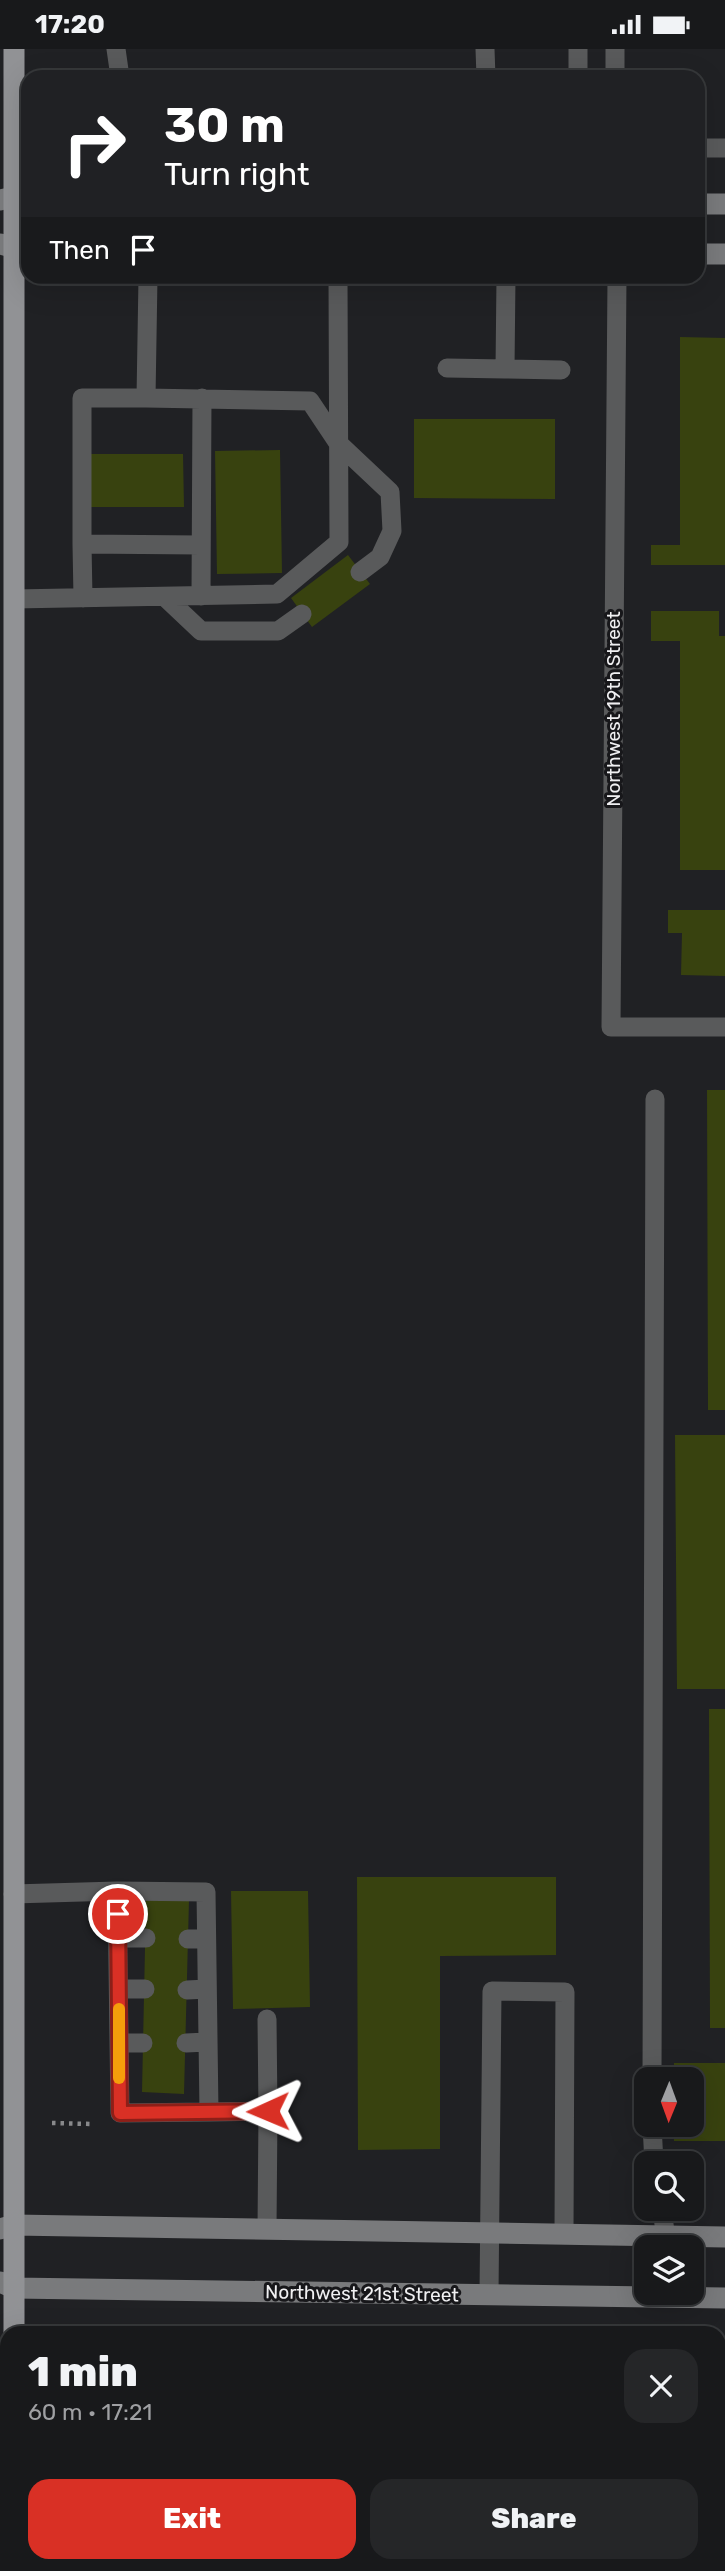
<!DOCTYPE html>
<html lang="en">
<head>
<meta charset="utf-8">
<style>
  body { margin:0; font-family:Rubik,sans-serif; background:#252628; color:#f1f3f6; height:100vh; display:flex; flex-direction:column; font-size:26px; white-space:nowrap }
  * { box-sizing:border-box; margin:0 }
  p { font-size:23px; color:#9fa0a3 }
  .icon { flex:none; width:38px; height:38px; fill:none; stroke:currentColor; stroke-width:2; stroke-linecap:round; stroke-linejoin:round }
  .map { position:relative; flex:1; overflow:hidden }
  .side { position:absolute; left:0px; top:2277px; width:726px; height:247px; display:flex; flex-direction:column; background:#18191b; border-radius:21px 21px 0 0; box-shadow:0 7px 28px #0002,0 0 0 2px #36383a }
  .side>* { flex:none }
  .banner { position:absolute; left:21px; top:21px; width:684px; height:214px; border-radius:21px; box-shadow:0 7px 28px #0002,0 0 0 2px #36383a; background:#202124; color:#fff; overflow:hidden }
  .needle { width:46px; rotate:181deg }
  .tools { position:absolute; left:634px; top:2018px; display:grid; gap:14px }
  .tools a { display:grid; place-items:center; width:70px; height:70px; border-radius:14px; background:#18191b; box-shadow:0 7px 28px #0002,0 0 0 2px #36383a; font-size:35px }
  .pin { position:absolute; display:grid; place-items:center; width:60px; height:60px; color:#fff; margin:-30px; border:4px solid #fff; border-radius:50%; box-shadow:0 2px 7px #0007 }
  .me { position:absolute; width:77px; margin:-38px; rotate:269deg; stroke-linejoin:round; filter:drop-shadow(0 0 5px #0008) }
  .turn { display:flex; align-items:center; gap:24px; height:147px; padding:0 28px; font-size:32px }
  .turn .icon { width:91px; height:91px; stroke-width:2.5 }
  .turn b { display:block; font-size:49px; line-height:60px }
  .then { display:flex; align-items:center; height:66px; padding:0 28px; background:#0003; gap:14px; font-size:26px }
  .round { display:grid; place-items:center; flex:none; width:74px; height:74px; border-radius:21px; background:#252628 }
  .headline { display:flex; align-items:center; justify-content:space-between; height:119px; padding:0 28px }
  h1 { font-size:42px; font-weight:800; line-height:52px }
  .cta { display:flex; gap:14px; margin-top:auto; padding:14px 28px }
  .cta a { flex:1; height:80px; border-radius:21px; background:#d93025; color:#fff; font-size:28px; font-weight:800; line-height:80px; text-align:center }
  .cta a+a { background:#252628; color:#f1f3f6 }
  .status { display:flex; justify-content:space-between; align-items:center; height:49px; padding:0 35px; background:#18191b; direction:ltr }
  .status svg { height:19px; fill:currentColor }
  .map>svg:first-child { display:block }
  .building { fill:#38420f }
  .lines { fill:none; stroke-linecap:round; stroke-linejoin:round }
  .path { stroke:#88898b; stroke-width:4.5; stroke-dasharray:3.5 5; stroke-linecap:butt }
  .lane { stroke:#595a5b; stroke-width:19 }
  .secondary { stroke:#797a7c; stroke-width:21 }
  .primary { stroke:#919295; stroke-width:21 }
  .route-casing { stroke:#8d1f18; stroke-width:18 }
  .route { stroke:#d93025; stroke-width:12 }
  .slow { stroke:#f59e0b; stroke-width:12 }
  .labels { text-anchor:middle; stroke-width:6; stroke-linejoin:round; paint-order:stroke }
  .street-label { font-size:19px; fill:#f0f0f2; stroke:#17171a }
</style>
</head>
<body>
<div class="status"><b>17:20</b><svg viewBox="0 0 49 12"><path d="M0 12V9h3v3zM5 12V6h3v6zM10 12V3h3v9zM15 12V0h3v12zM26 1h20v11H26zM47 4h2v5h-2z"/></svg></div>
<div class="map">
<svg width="725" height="2522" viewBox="0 0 725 2522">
  <rect width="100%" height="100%" fill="#202124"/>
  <path class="building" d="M680 288 725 289V516H651V496H680Z
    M414 370H555V450L414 449Z
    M280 401 282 524 217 525 215 402Z
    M89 405H183L184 458H90Z
    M348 506 370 535 312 578 291 549Z
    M651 562H719V587H725V821H680V592H651Z
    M668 861H725V927L681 926 682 884H668Z
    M707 1041H725V1361H708Z
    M675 1386H725V1640H677Z
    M709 1660H725V1979H710Z
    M357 1828H556V1906L440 1907V2100L358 2101Z
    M231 1842H308L310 1958 233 1960Z
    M146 1851H189L184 2045 142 2043Z
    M674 2014H725V2092H674V2076H691V2030H674Z
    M719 2345H725V2522H533V2516H719Z"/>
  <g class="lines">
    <path class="path" d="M52 2074 91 2075"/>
    <path class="lane" d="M116 0 120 28
      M485 0 486 28
      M578 0V28
      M615 0V28
      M698 99H725
      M148 228 146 349 310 352 338 394 390 443 392 482 380 508 360 523
      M506 228 505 320 561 321
      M617 228 611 978H725
      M447 319 505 320
      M146 349H82V495L201 496
      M82 495 83 549
      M201 547 202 349
      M165 548 201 582H278L302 565
      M14 550 277 545 339 493 338 228
      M13 1845 117 1842 206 1843 209 2063 120 2064 117 1842
      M118 1889H146
      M188 1890H206
      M119 1940H145
      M187 1941 207 1940
      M267 1970 268 2062
      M119 1994H143
      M186 1994 207 1993
      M652 2030 655 1050
      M209 2063 268 2062 267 2180
      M652 2076 654 2114
      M662 2160 667 2198
      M489 2246 492 1942 565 1943 564 2185"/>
    <path class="secondary" d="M0 151 14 148H28
      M698 155H725
      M0 195 15 199H28
      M698 205H725
      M0 2180 14 2176 725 2188
      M0 2233 14 2239 725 2249"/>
    <path class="primary" d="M14 0V2284
      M14 2516V2522"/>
  </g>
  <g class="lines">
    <defs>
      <path id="route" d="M118 1865 120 2064 268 2062"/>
    </defs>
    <use href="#route" class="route-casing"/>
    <use href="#route" class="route"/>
    <path class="slow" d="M119 1960V2029"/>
  </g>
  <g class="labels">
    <g class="street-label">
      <text transform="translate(613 660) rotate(-90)" y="7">Northwest 19th Street</text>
      <text transform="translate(362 2244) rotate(1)" y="7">Northwest 21st Street</text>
    </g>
  </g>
</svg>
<div class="tools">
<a><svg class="needle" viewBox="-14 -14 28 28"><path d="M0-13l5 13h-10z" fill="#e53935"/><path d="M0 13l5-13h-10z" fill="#9fa0a3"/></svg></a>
<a><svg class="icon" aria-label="search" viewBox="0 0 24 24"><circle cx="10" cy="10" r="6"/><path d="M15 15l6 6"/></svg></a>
<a><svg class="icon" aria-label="layers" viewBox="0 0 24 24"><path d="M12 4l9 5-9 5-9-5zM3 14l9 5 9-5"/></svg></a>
</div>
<div class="pin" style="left:118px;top:1865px;background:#d93025"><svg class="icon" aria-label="arrive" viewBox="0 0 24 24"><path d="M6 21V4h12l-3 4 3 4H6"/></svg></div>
<svg class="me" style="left:268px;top:2062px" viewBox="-20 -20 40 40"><path d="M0-17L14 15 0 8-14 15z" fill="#d93025" stroke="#fff" stroke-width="4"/></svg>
<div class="banner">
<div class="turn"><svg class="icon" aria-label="right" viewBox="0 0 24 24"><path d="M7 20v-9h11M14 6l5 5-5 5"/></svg><div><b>30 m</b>Turn right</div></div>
<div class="then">Then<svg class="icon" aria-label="arrive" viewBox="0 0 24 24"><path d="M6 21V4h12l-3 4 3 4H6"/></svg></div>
</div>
<section class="side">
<div class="headline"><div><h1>1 min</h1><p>60 m · 17:21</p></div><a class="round"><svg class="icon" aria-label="close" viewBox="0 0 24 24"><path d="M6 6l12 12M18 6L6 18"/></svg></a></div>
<div class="cta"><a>Exit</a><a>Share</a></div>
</section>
</div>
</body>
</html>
